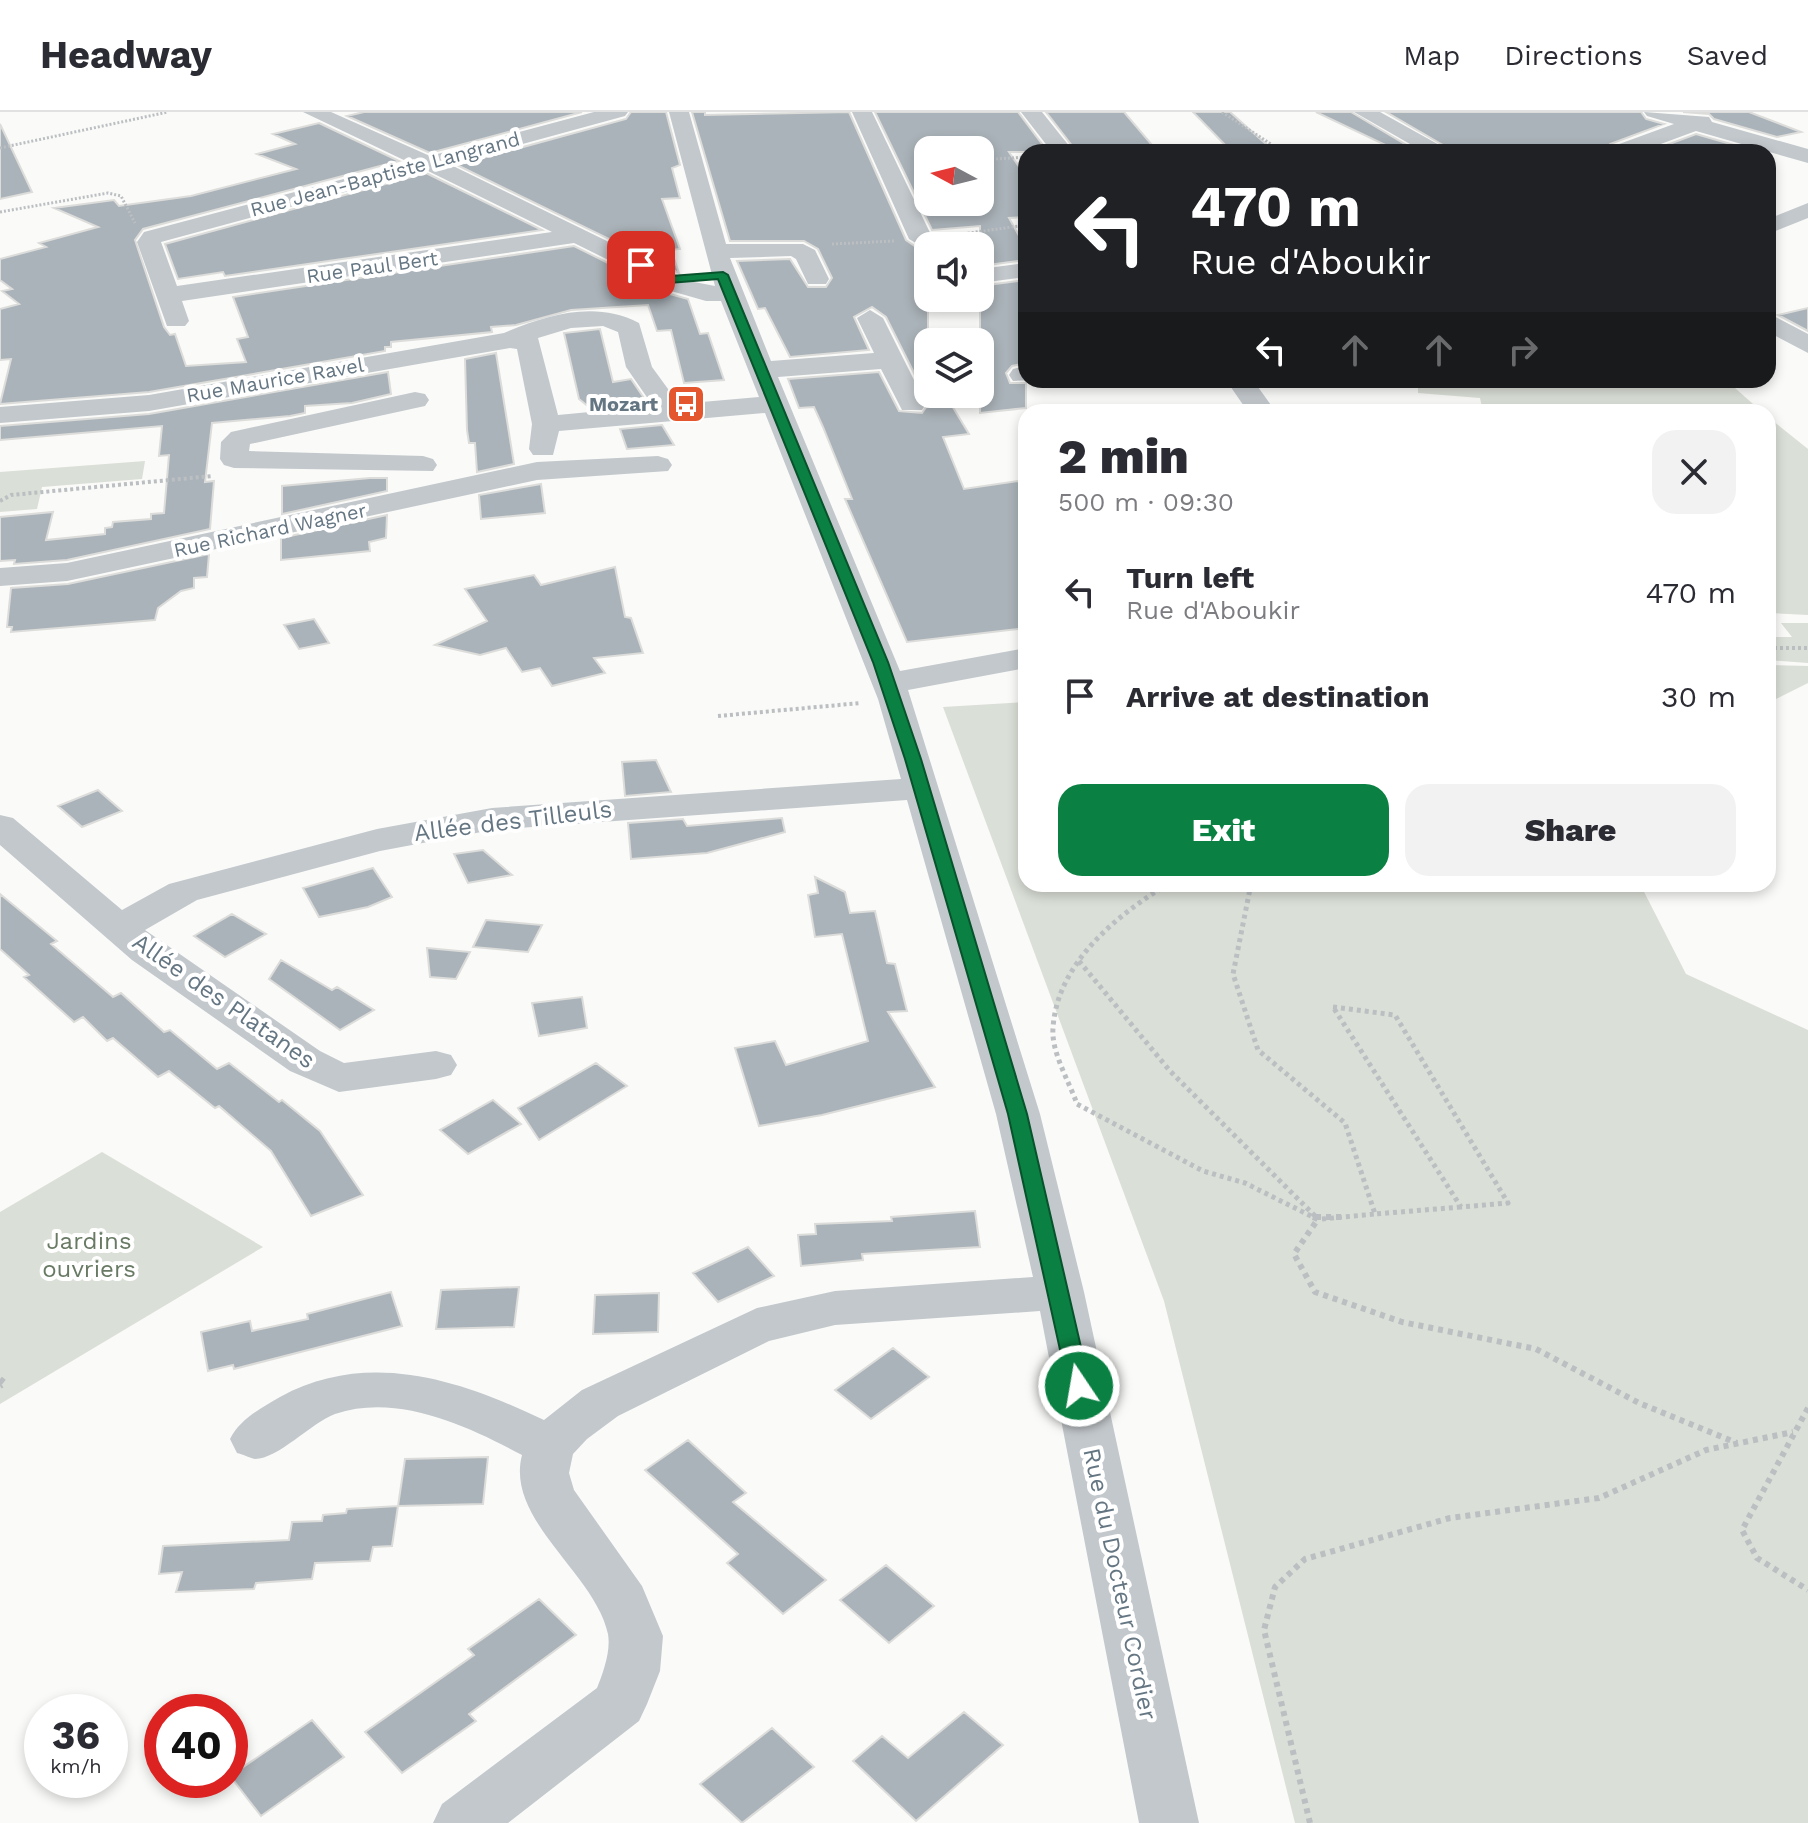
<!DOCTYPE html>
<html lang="en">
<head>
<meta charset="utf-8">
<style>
  body { margin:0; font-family:"Work Sans",sans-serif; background:#f2f2f3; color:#2b2b33; height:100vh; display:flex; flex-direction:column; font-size:30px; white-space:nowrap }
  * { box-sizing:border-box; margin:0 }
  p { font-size:26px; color:#7c7c81 }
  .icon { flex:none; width:44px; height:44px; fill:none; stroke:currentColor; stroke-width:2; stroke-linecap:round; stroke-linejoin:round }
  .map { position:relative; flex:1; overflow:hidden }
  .details { position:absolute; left:1018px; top:292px; width:758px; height:488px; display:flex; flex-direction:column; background:#fff; border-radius:24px; box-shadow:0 4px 12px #0003 }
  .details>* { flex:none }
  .banner { position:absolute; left:1018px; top:32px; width:758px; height:244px; border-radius:24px; box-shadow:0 4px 12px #0003; background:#202124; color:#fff; overflow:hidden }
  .needle { width:52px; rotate:277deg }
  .buttons { position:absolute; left:914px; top:24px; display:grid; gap:16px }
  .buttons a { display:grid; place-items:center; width:80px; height:80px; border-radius:16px; background:#fff; box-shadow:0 4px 12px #0003; font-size:40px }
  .speed { position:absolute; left:24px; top:1582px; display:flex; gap:16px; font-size:40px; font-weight:700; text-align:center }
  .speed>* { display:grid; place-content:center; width:104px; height:104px; border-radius:50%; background:#fff; box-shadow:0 4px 12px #0003; line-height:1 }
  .speed small { font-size:20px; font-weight:400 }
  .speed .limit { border:12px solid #d22; background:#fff; color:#111 }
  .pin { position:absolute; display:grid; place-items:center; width:68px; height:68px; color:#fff; margin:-34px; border-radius:16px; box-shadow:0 4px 12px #0006 }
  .me { position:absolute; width:88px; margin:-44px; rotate:348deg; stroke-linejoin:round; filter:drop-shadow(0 0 6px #0008) }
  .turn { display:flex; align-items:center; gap:28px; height:168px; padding:0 40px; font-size:36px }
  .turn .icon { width:104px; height:104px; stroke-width:2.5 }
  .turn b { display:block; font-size:56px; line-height:68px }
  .lanes { display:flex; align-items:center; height:76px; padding:0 40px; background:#0003; justify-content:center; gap:40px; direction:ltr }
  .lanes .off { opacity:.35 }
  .round { display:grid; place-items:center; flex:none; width:84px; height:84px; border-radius:24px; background:#f2f2f3 }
  .head { display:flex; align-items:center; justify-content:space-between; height:136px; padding:0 40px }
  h1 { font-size:48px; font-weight:800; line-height:60px }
  .button { display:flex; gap:16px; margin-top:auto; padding:16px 40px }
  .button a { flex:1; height:92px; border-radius:24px; background:#0b8043; color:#fff; font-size:32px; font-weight:800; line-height:92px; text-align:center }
  .button a+a { background:#f2f2f3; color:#2b2b33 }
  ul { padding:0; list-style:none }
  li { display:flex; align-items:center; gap:24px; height:104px; padding:0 40px }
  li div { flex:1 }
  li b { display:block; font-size:30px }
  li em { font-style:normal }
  header { display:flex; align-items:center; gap:48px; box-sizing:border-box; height:112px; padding:0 40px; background:#fff; border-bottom:2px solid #e1e1e2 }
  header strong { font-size:38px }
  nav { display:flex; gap:44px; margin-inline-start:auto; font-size:28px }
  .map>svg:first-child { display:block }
  .green { fill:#dadfd7 }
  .building { fill:#aab3b9; stroke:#dcdcda; stroke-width:2; fill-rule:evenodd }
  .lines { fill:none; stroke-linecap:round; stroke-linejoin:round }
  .path-far3 { stroke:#bbbfc2; stroke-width:3; stroke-dasharray:2 2; stroke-linecap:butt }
  .path-far2 { stroke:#bbbfc2; stroke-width:4; stroke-dasharray:3 3; stroke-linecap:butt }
  .path-far1 { stroke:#bbbfc2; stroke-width:5; stroke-dasharray:4 4; stroke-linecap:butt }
  .path { stroke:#bbbfc2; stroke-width:6; stroke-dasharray:5 5; stroke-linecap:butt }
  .minor { fill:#c3c8cc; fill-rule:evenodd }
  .route { fill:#0b8043; stroke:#07532c; stroke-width:2 }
  .labels { text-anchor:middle; stroke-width:8; stroke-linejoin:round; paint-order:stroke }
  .far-street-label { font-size:20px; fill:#657683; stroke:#fff }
  .far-poi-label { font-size:20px; font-weight:bold; fill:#657683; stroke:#fff; text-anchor:end }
  .street-label { font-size:24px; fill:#657683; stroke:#fff }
  .park-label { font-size:24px; fill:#687a64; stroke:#fff }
</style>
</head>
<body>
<header>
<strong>Headway</strong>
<nav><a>Map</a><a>Directions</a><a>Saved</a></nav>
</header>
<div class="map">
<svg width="1808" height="1711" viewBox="0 0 1808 1711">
  <rect width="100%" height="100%" fill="#fafaf8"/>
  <path class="green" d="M1418 268H1726L1762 300H1483L1480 286 1418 281Z
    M1768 305 1808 337V503L1768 501Z
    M145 349 142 367 42 375 37 397 0 400V360Z
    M1781 511H1808V551L1768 548V525H1792Z
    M1768 553 1808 554V571L1768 591Z
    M1026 590V772H1640L1686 862 1808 918V1711H1295L1164 1189 943 595Z
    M102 1040 263 1135 0 1292V1100Z"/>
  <path class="building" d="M364 0H582L430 41 347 4Z
    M631 0H666L680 53 672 56 680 86 662 87 680 137 671 138 679 161 457 53 626 7Z
    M692 0H705V3L849 0 906 128 919 137 928 135V282H945L969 322 943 325 964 377 1018 369 1026 379V516L907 530 845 387H852L823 315 814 295 799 296 788 267 879 260 899 299 922 301 929 291 886 205 872 195 854 205 869 238 790 245 765 196 758 197 737 149 790 147 808 175H826L832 166 818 137 804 129H730Z
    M875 0H1018L1048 40H1009L1026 65V105L1009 106 1026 136V148L980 154V114L932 118ZM928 38H980V90H928Z
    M1046 0H1124L1158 40H1077Z
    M1193 0H1230L1275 40H1232Z
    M1316 0H1351L1413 37 1398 39Z
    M1386 0H1641L1646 7 1664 12 1610 32 1605 40H1455Z
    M1683 0H1749L1801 20 1777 25 1714 7 1709 2Z
    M319 11 399 49 143 117 135 128 164 215 170 223 175 222 186 254 246 250 237 227 248 225 233 185 574 134 670 182 688 187 700 222 708 221 724 268 684 271 671 218 657 219 648 193 571 198 516 213 491 215 492 220 391 230V235H385V239L149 280 0 292 11 247 0 248V197L19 192 2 179 12 177 0 168V147L46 135 39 131 98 115 54 96 114 88 119 94 191 84 296 57 257 42 295 32 273 22Z
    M0 12 32 80 0 87Z
    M1696 22 1734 33 1688 40H1648Z
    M426 61 542 118 225 164 223 160 178 167 165 132Z
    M1026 168V251L1012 254 1006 261 1010 271H1026V296L980 301V174Z
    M1808 196V219L1778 203Z
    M600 217 613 270 631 267 648 292 589 295 579 287 564 221Z
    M496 241 514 352 477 360 475 331H469L467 318 465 247Z
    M388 260 391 282 352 291 305 294V301L290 304 212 311 205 370 214 369 210 417 67 448 14 452 15 448 0 449V405L53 400 46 428 105 422V416L112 415 113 410 151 407V402L164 401 169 343 159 344 162 314 0 328V314L149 302Z
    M662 313 674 333 627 337 620 317Z
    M370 366H387V379L282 402V374Z
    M541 372 545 401 481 407 479 383Z
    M387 403 386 426 369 430 370 439 281 448V426Z
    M209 442 207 465 194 466V476L181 479 158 496 155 508 11 520 12 515H7L11 476 68 472Z
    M615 455 625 505 631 506 643 541 594 546 605 561 552 574 540 556 522 560 506 536 480 543 435 533 487 509 465 477 534 463 541 473Z
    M314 507 329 531 299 537 284 513Z
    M656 648 671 680 625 684 622 650Z
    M98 678 122 699 82 715 58 694Z
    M782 706 785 720 707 741 631 747 628 711 683 707 687 714Z
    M483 738 512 763 468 771 454 742Z
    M373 756 392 785 368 795 319 805 303 776Z
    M815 765 845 780 850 801 875 799 887 851 895 852 907 899 888 900 935 975 822 1003 759 1014 735 936 775 929 786 953 868 929 842 822 815 825 808 783 818 781Z
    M0 782 57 829 51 832 113 885 121 881 164 920 170 918 217 957 229 951 279 990 282 988 320 1019 363 1083 311 1104 271 1039 219 994 215 996 169 959 158 965 113 926 107 929 83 905 74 910 24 865 29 863 0 837Z
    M232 802 266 822 225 845 194 824Z
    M486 808 542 813 528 840 473 835Z
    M427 836 470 840 456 867 430 865Z
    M281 848 332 878 337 875 374 898 340 918 269 867Z
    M582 885 587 916 539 924 532 891Z
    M596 951 627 974 539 1028 518 996Z
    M493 988 521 1012 468 1042 440 1018Z
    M975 1099 980 1135 862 1142 863 1148 801 1154 798 1123 816 1122 815 1112 892 1109 891 1105Z
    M748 1135 774 1164 718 1190 693 1161Z
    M519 1175 514 1215 436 1217 441 1178Z
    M391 1180 402 1214 234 1257 233 1253 208 1259 201 1220 250 1209 252 1219 308 1207 307 1202Z
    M659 1181 658 1220 593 1222 595 1183Z
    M893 1236 929 1265 871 1307 835 1278Z
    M688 1328 746 1381 733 1390 826 1468 783 1502 727 1451 738 1442 645 1358Z
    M488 1345 483 1392 398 1394 405 1347Z
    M398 1394 392 1434 373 1435 370 1449 315 1451 312 1467 256 1471 254 1477 176 1480 182 1460 159 1462 163 1434 289 1428 292 1410 322 1409 323 1403 346 1401 347 1397Z
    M886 1453 934 1494 889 1531 840 1488Z
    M539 1487 576 1523 469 1602 476 1609 402 1661 365 1620 474 1543 468 1537Z
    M964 1600 1003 1633 916 1709 853 1649 882 1624 908 1646Z
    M312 1608 344 1645 261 1704 230 1664Z
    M772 1616 814 1655 742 1711 700 1672Z"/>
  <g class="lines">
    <path class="path-far3" d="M1222 0 1283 40
      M0 36 168 0
      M980 48 1026 45
      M917 53 928 52
      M0 100 108 81 121 84 135 111
      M948 124 1026 113
      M832 132 894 129"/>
    <path class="path-far2" d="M0 389 11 383 212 364
      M1768 536H1808
      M718 604 861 591"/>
    <path class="path-far1" d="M1168 772C1117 803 1057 851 1053 916 1051 940 1069 969 1077 992L1203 1059 1245 1071 1317 1107
      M1247 772 1250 777 1233 862 1258 938 1345 1011 1375 1102 1461 1095
      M1079 849 1170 959 1318 1107
      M1333 895 1395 903 1508 1091 1461 1095Z
      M1322 1107 1375 1102"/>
    <path class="path" d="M1313 1105 1318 1107 1294 1142 1315 1180 1402 1210 1536 1237 1639 1291 1737 1331
      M1316 1105H1345
      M0 1267 5 1271 0 1274
      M1808 1296 1742 1418 1757 1446 1808 1478
      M1310 1711 1264 1518 1275 1475 1305 1447 1450 1406 1599 1386 1706 1338 1793 1320"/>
    <path class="minor" d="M303 0H331L430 44 594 0H628L625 4 449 52 689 169 715 174 669 0H689L726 132H803L815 138 829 167 826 172H808L796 147 791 144 730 146 771 249 874 241 857 206 870 198 883 206 926 292 922 298H902L881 257 778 265 900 559 1026 536V556L908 578 1040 1002 1084 1180 1199 1711H1139L1040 1199 835 1213 769 1229 618 1304 587 1327 573 1342 569 1361 574 1378 642 1474 663 1524 660 1559 647 1592 639 1609 508 1711H433L442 1692 597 1576C603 1561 611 1539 608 1522 595 1461 505 1408 522 1343 467 1314 398 1281 335 1302 311 1311 278 1347 255 1347 250 1346 242 1342 237 1341L230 1327C240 1307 261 1296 280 1285 368 1237 460 1268 544 1308L582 1278 757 1196 835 1179 1033 1165 996 1002 907 688 492 718 380 739 197 788 145 818 320 939 344 951 436 939 451 943 457 953 451 963 436 967 339 980 290 959 132 848 0 733V703L13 706 122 798 169 772 377 717 492 696 901 667 878 587 765 301 559 319 553 343H533L529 337 532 312 517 237 510 236 149 299 0 311V295L149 283 504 221C547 203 595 188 639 211L652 255 679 292 759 285 721 189H706L671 179 574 131 182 189 189 209 185 214H167L137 130 144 120 408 50ZM426 58 552 120 177 174 161 130ZM603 214 618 220 626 255 653 294 558 303 538 226 571 216Z
      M852 0H872L933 127 929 132 921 134 909 127Z
      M1021 0H1042L1074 40H1052Z
      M1354 0H1380L1452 40H1424Z
      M1644 0 1709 5 1712 10 1808 37V51L1696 19 1639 40H1608L1611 35 1674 12 1647 4Z
      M1808 91V106L1768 122V107Z
      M1026 151V165L980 171V157Z
      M1768 201 1808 222V241L1768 220Z
      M1026 254V268H1034L1013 269 1009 263 1013 257Z
      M1226 268H1253L1276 300H1248Z
      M415 280 425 282 429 288 425 294 250 332 249 339 423 344 433 347 437 353 433 359 234 356 224 353 220 347 221 330 231 320Z
      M658 344 668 347 672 353 668 359 537 368 67 469 0 474V456L67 451 537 350Z"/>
  </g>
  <path class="route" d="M641 150 671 164 723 160 728 163 888 550 921 647 1027 1002 1090 1274 1087 1280H1071L1068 1274 1008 1002 905 647 873 550 718 167 669 171 637 156Z"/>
  <defs>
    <symbol id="bus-square" viewBox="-11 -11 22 22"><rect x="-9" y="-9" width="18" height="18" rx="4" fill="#e4572e" stroke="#fff"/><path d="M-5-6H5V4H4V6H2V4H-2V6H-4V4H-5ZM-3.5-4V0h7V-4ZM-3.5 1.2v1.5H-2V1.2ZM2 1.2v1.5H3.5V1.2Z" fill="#fff"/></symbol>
  </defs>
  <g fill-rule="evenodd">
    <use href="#bus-square" x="664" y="270" width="44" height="44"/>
  </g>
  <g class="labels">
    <g class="far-street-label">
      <text transform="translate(385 62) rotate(-15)" y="7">Rue Jean-Baptiste Langrand</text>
      <text transform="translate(372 155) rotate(-8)" y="7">Rue Paul Bert</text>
      <text transform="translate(275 268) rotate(-10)" y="7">Rue Maurice Ravel</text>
      <text transform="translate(270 418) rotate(-12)" y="7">Rue Richard Wagner</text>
    </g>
    <g class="far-poi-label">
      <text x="658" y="299">Mozart</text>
    </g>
    <g class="street-label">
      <text transform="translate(513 709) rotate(-7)" y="8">Allée des Tilleuls</text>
      <text transform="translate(224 889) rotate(35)" y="8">Allée des Platanes</text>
      <text transform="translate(1120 1472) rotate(78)" y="8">Rue du Docteur Cordier</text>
    </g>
    <g class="park-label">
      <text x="89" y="1137">Jardins<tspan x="89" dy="28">ouvriers</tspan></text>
    </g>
  </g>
</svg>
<div class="buttons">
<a><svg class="needle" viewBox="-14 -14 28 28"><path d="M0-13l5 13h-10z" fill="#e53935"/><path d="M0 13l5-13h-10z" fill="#7c7c81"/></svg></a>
<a><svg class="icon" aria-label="sound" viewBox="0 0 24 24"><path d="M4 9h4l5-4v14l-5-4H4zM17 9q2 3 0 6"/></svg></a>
<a><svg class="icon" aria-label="layers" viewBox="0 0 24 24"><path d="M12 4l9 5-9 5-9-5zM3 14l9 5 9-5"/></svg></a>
</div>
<div class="speed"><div>36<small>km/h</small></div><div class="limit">40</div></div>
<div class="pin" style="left:641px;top:153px;background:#d93025"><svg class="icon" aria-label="arrive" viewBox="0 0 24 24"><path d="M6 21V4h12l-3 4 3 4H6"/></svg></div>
<svg class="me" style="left:1079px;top:1274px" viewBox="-20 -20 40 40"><circle r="17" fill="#0b8043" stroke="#fff" stroke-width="3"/><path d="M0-11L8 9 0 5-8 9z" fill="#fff"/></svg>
<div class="banner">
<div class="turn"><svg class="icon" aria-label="left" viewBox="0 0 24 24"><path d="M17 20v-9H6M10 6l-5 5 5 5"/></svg><div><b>470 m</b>Rue d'Aboukir</div></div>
<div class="lanes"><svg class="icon" aria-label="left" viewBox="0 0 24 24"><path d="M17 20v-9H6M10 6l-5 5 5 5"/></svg><svg class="icon off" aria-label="ahead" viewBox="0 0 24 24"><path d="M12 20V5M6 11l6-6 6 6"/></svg><svg class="icon off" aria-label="ahead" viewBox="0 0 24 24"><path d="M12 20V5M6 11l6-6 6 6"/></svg><svg class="icon off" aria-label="right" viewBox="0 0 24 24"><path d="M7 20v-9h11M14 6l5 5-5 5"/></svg></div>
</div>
<section class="details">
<div class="head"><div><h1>2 min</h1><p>500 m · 09:30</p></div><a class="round"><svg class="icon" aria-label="close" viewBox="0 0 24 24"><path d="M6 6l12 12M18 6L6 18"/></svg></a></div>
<ul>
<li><svg class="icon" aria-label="left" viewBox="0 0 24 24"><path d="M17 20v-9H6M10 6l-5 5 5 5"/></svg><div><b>Turn left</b><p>Rue d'Aboukir</p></div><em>470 m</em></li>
<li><svg class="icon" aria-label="arrive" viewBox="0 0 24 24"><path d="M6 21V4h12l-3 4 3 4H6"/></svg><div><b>Arrive at destination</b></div><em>30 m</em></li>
</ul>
<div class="button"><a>Exit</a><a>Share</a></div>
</section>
</div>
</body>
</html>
